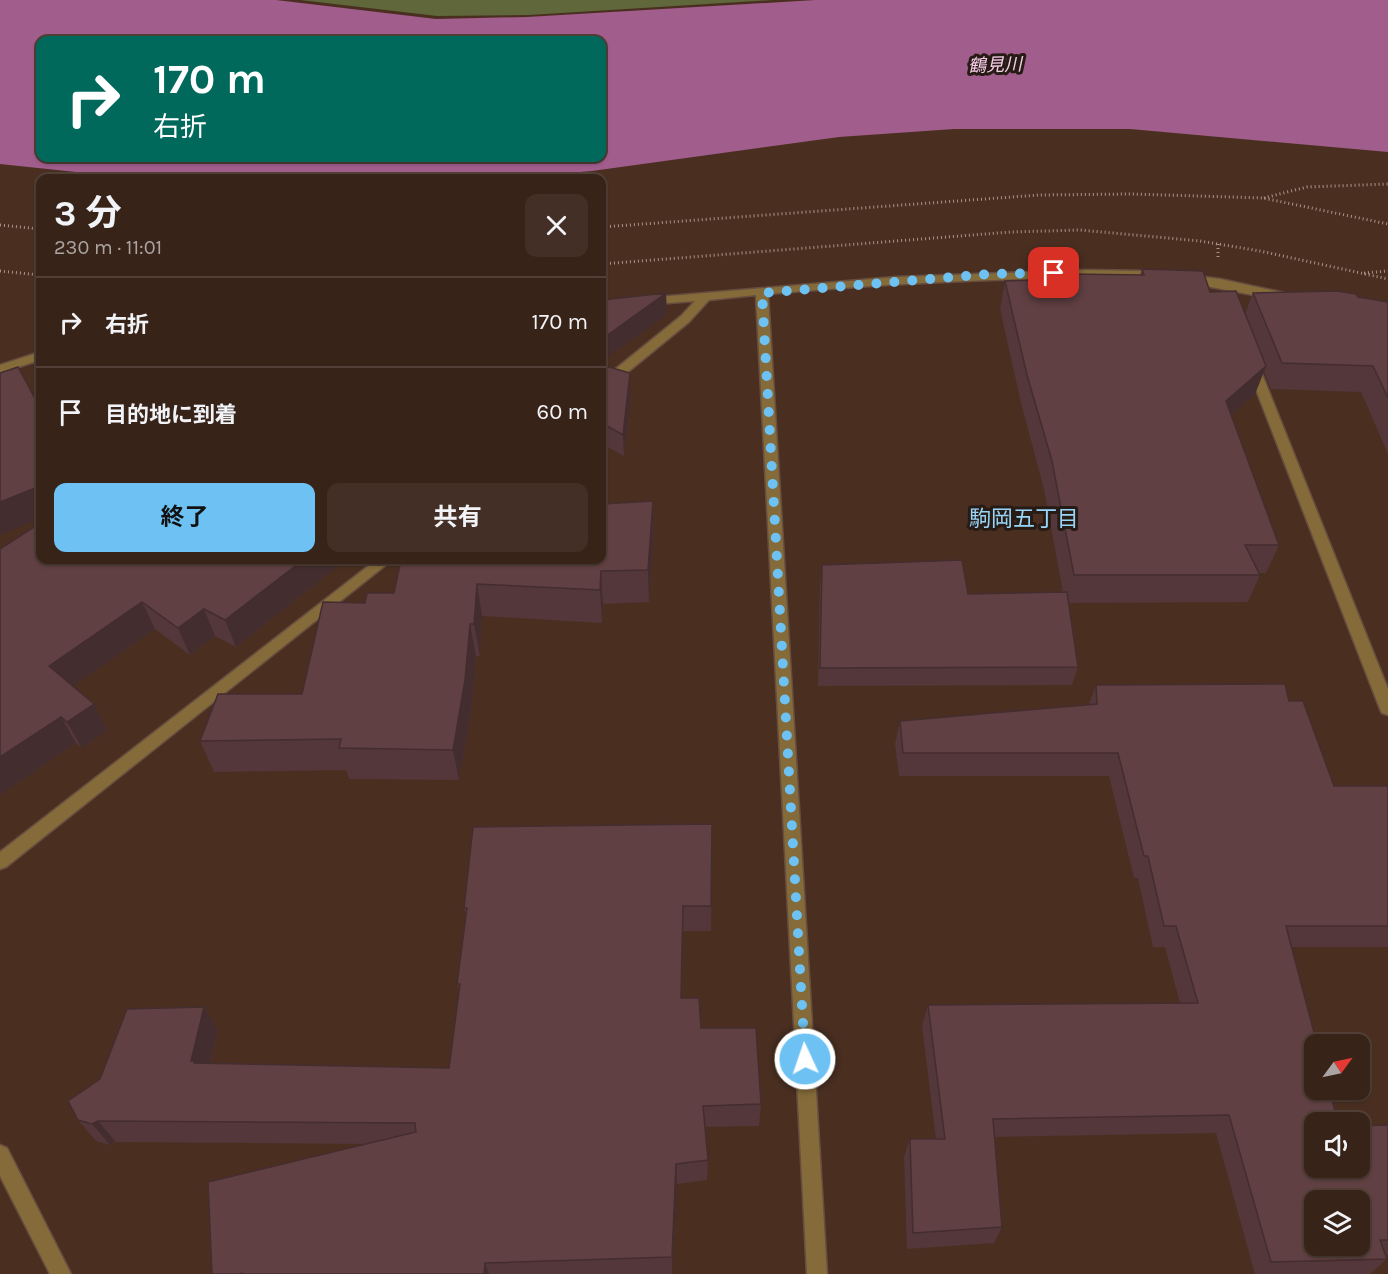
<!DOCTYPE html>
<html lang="ja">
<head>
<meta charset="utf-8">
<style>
  body { margin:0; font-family:Karla,"Noto Sans JP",sans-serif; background:#432f26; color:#f1f3f6; height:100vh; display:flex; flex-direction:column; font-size:22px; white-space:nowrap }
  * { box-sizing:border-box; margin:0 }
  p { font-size:20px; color:#aba4a2 }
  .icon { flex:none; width:33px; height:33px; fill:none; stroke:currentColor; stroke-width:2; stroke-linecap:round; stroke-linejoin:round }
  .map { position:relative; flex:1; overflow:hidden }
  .side { position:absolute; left:36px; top:174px; width:570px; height:390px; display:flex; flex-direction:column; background:#382319; border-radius:12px; box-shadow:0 2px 4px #0004,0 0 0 2px #524038 }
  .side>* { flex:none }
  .banner { position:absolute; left:36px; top:36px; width:570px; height:126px; border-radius:12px; box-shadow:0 2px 4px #0004,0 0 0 2px #524038; background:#00695c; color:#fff; overflow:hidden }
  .needle { width:39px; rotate:57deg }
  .controls { position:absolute; left:1304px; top:1034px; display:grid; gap:12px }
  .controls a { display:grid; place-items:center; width:66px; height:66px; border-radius:12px; background:#382319; box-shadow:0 2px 4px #0004,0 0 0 2px #524038; font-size:30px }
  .pin { position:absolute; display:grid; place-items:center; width:51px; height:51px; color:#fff; margin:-26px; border-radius:12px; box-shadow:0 3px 9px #0006 }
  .me { position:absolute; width:66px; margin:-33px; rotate:357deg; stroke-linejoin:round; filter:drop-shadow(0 0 4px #0008) }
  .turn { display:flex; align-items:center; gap:21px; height:126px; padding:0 18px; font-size:27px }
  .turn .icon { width:78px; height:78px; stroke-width:2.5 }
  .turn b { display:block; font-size:42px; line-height:51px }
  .round { display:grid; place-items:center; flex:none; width:63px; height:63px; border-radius:12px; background:#432f26 }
  .overview { display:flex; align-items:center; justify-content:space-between; height:102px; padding:0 18px }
  h1 { font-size:36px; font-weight:700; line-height:45px }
  .primary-button { display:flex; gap:12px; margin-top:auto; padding:12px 18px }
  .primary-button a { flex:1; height:69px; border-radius:12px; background:#6dc2f3; color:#111; font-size:24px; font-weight:700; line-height:69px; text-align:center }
  .primary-button a+a { background:#432f26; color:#f1f3f6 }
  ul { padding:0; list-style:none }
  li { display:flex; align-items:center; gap:18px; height:90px; padding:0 18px; border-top:2px solid #524038 }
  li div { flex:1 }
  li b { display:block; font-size:22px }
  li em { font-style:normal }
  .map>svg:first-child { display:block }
  .green { fill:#5f673b }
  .water { fill:#a15d8c; fill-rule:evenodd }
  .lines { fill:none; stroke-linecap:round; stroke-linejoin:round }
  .minor-casing { stroke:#674d40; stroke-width:3 }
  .path { stroke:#a99388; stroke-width:3; stroke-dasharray:1 3; stroke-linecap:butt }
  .minor { fill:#846b39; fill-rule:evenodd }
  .wall { fill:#53373a }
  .shaded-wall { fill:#442d2f }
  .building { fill:#614043; stroke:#442d2f; stroke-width:1.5; fill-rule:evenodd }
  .route { stroke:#6dc2f3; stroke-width:10; stroke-dasharray:0 18 }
  .labels { text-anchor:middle; stroke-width:6; stroke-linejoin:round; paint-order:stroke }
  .far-water-label { font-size:18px; font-style:italic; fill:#f6cee8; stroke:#271b15 }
  .neighbourhood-label { font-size:22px; fill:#98d5f9; stroke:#271b15 }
</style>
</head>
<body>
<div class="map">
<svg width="1388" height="1274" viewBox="0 0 1388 1274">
  <rect width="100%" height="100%" fill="#4a2f21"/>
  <path class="green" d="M300 0H773L529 15 437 16Z"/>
  <path class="water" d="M0 0H276L436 19 527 17 815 0H1388V152L1130 129H954L839 137 592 171 509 178H177L76 172 0 164ZM40 40H602V158H40Z"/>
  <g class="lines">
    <defs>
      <path id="minor" d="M1083 270 1146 271 1152 275 1146 279C1019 276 894 283 768 294L827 1274H807L756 295 709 300 689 322 607 389 602 390V380L681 316 695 301 642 305V299L646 298 896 277Z
        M1188 275 1220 279 1285 293 1291 297 1285 301 1184 282V276Z
        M40 352V360L0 373V365Z
        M1252 360 1258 364 1388 689V715L1382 713 1380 709 1246 364Z
        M376 560H392L6 867 0 869V852Z
        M0 1145 7 1148 71 1274H50L0 1176Z"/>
    </defs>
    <use href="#minor" class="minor-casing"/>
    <path class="path" d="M1264 198 1307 187 1388 184
      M0 225 40 229
      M602 227 1039 195 1132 194 1263 198 1388 224
      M1218 244V259
      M602 264 1011 232 1080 230 1200 241 1260 251 1388 279
      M0 271 40 275
      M1364 273 1388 271"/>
    <use href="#minor" class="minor"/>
  </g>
  <path class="wall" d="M1142 269 1210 292 1245 314 1253 293 1358 297 1388 302V454L1361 392 1271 389 1264 371 1255 394 1231 415 1279 545 1266 573H1259L1260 575 1248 602 1069 603 1078 667 1072 685 818 686 820 584 822 565 968 594 1063 592 1044 489 1021 403 1000 309 1005 281 1067 279 1068 274 1140 275Z
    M602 369 631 395 624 456 602 444Z
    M653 501 654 534 649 602 603 604 602 623 482 616 480 656H476L471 712 459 780 349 779 346 770 214 772 200 741 302 694 365 603 394 593 604 504Z
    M0 549 40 560H346L236 647 215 636 190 655 155 629 73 686 108 730 82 748 76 743 0 795Z
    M1096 685 1289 701 1334 786H1388V947H1292L1314 1167 1388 1125V1255H1386L1387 1259 1370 1274H1255L1216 1133 994 1137 1002 1227 994 1243 907 1249 904 1157 910 1139H936L922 1025 928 1005 1180 1003 1165 947H1153L1138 878H1134L1109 776H899L895 744 900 721 1089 704Z
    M712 824 711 931H683L682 998 701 1028 761 1104 759 1126 705 1127 708 1160 707 1180 677 1184 672 1274H212L369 1144 116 1142 110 1145 96 1141 78 1120 204 1007 218 1030 210 1064 449 1068 459 991 457 984 466 915 464 908Z"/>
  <path class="shaded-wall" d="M666 293 667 315 602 361V339Z
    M1266 366 1255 394 1215 429 1226 401Z
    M630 373 631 395 624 456 623 435Z
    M40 486V519L0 535V502Z
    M653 501 654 534 649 602 648 570Z
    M303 560H346L236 647 225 620Z
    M601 571 603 604 602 623 600 590Z
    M477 584 482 616 480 656 474 624Z
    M142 602 155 629 63 693 49 666Z
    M204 609 215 636 190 655 178 628Z
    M470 624 476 656 471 712 459 780 453 750Z
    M94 704 108 730 82 748 67 722Z
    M61 717 76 743 0 795V757Z
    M683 906V931L681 1022V998Z
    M204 1007 218 1030 206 1079 191 1061Z
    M98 1121 116 1142 110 1145 92 1124Z
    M676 1164 677 1184 672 1274V1257Z
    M485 1263 489 1274H484Z"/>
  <path class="building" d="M1142 269 1203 271 1210 292 1236 291 1266 366 1226 401 1279 545H1245L1260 575H1074L1052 461 1027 375 1005 281 1069 279 1068 274 1144 275Z
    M1337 291 1356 294 1358 297 1388 302V398L1373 366 1282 363 1253 293Z
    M666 293 602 339V300Z
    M18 367 40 408V486L0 502V373Z
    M609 367 630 373 623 435 602 423V369Z
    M602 500H604V504L653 501 648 570 601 571 600 590 477 584 474 624H470L465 680 453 750 339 748 341 739 200 741 218 694H302L323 602 365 603 367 593H394L401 560H602Z
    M40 523V560H303L225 620 204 609 178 628 142 602 49 666 94 704 67 722 61 717 0 757V549Z
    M962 560 968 594 1067 592 1078 667 820 668 822 565Z
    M1285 684 1289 701H1303L1334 786H1388V926H1286L1317 1044H1314V1089H1329L1338 1122H1314V1167H1359V1126L1388 1125V1240H1380L1387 1259 1271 1262 1229 1115 993 1119 1002 1227 913 1233 910 1139H945L928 1005 1198 1003 1176 926H1164L1148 856H1144L1118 753H903L900 721 1097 704 1096 685ZM1314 1200H1359V1245H1314Z
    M712 824 711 906H683L681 998H699L701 1028H756L761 1104 703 1106 708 1160 676 1164 672 1257 485 1263 484 1274H242V1273L239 1274H212L208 1182 416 1132 415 1123 98 1121 92 1124 78 1120 68 1101 100 1079 127 1009 204 1007 191 1061H194V1063L449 1068 460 984H457L467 908H464L473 827Z"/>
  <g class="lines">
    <path class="route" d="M805 1059 762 293 990 274 1054 273"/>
  </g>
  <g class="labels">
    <g class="far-water-label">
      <text transform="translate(995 65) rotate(-2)" y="6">鶴見川</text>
    </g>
    <g class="neighbourhood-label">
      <text x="1024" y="526">駒岡五丁目</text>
    </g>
  </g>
</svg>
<div class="controls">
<a><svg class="needle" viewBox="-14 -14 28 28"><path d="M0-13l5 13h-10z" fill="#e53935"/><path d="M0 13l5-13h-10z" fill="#aba4a2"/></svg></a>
<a><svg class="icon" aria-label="sound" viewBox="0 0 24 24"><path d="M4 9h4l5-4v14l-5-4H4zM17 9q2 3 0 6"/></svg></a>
<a><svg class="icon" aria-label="layers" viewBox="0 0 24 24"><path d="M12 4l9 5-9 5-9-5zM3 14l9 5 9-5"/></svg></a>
</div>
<div class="pin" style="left:1054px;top:273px;background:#d93025"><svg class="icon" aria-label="arrive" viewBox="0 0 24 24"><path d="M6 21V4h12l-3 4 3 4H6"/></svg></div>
<svg class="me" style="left:805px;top:1059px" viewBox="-20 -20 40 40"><circle r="17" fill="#6dc2f3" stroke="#fff" stroke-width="3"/><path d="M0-11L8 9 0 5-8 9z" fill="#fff"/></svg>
<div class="banner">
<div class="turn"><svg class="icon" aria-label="right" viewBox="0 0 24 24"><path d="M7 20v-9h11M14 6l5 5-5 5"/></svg><div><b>170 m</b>右折</div></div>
</div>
<section class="side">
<div class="overview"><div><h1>3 分</h1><p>230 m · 11:01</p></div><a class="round"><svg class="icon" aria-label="close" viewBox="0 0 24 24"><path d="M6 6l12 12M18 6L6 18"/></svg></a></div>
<ul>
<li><svg class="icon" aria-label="right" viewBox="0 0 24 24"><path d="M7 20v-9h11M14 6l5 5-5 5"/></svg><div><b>右折</b></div><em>170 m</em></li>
<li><svg class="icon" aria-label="arrive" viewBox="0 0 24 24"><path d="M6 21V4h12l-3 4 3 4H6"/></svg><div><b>目的地に到着</b></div><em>60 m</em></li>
</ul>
<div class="primary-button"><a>終了</a><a>共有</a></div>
</section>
</div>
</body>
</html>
